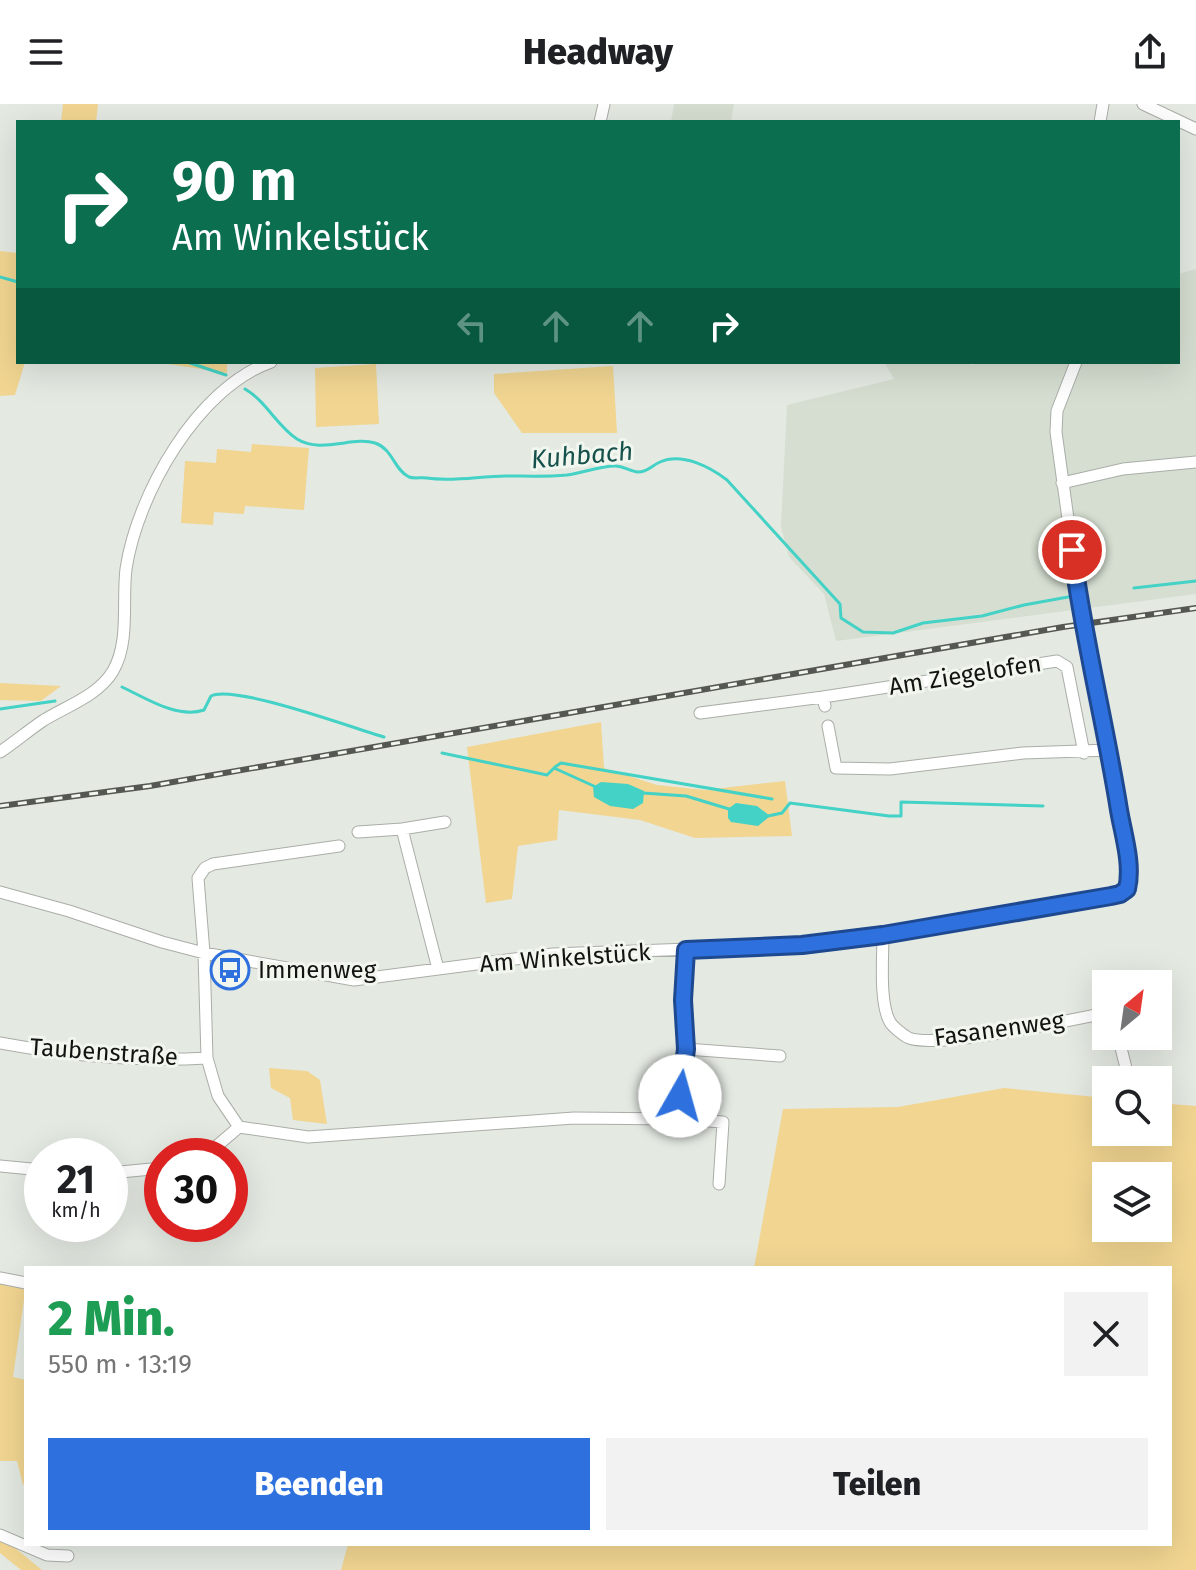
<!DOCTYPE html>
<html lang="de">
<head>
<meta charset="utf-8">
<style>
  body { margin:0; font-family:"Fira Sans",sans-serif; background:#f2f2f2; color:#202124; height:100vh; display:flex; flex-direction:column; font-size:30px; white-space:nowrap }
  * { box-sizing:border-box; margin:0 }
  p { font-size:26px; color:#757577 }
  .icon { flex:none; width:44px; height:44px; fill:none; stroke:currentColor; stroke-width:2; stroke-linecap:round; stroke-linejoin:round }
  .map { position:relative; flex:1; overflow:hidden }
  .details { position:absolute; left:24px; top:1162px; width:1148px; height:280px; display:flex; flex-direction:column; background:#fff; border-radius:0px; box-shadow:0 8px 32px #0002 }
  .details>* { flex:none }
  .hud { position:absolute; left:16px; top:16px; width:1164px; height:244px; border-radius:0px; box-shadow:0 8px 32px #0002; background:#0b6e4f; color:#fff; overflow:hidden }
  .needle { width:52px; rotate:29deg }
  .controls { position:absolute; left:1092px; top:866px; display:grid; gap:16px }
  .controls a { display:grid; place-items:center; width:80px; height:80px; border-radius:0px; background:#fff; box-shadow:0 8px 32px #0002; font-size:40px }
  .speed { position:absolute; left:24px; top:1034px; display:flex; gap:16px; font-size:40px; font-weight:700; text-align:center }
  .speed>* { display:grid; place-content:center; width:104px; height:104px; border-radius:50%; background:#fff; box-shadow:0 8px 32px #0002; line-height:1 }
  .speed small { font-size:20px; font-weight:400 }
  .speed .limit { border:12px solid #d22; background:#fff; color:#111 }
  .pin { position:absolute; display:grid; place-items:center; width:68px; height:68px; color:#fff; margin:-34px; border:4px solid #fff; border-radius:50%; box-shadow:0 2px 8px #0007 }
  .me { position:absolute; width:88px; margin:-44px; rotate:7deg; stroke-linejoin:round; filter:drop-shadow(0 0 6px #0008) }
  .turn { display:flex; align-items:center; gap:28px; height:168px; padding:0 24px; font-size:36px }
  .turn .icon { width:104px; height:104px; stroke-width:2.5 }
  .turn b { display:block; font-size:56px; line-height:68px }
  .lanes { display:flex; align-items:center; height:76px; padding:0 24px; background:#0003; justify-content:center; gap:40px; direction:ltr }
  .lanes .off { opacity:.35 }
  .round { display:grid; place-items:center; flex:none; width:84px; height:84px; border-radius:0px; background:#f2f2f2 }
  .summary { display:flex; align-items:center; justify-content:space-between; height:136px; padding:0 24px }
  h1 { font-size:48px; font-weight:800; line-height:60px; color:#1e9e55 }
  .cta { display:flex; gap:16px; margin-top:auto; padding:16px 24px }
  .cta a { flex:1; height:92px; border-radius:0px; background:#2e71de; color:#fff; font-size:32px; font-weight:800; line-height:92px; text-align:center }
  .cta a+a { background:#f2f2f2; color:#202124 }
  header { display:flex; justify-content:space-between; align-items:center; height:104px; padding:0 24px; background:#fff; font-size:36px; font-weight:800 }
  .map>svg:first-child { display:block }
  .built { fill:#d5ded1 }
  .green { fill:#f1d591; fill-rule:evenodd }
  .water { fill:#43d2c5 }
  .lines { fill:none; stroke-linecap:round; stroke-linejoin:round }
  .stream { stroke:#43d2c5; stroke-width:3 }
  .street-casing { stroke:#a9aea7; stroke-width:13 }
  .street { stroke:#fff; stroke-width:11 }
  .rail-casing { stroke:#545752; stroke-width:6 }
  .rail { stroke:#f1f6ef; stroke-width:3; stroke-dasharray:9; stroke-linecap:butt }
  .route-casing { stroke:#1e4990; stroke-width:20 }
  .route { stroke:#2e71de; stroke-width:14 }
  .labels { text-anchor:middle; stroke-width:6; stroke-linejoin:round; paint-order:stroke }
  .street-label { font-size:24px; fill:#121411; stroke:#f1f6ef }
  .poi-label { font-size:24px; fill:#121411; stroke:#f1f6ef; text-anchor:start }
  .water-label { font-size:26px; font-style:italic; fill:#16514c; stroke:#f1f6ef }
</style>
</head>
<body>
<header><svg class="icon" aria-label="menu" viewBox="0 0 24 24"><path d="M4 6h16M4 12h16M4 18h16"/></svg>Headway<svg class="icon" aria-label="share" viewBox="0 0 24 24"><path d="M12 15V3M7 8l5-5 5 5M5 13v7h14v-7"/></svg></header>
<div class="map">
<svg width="1196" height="1466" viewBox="0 0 1196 1466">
  <rect width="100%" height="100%" fill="#e4e9e2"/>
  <path class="built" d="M674 0H734L731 18H671Z
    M1196 165V490L836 537 824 490 789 453 781 423 787 301 894 275 884 258H970L971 261 985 258H1178V170Z"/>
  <path class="green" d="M63 0H98L96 18H61Z
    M0 147 18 149V258H25L15 291 0 292Z
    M155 258H227V269Z
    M376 260 379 320 316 323 315 264Z
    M613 262 617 329H522L494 289V270Z
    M252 340 309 344 304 406 245 402 244 410 214 408 213 421 181 419 185 357 216 359 217 345 251 348Z
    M0 579 61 582 41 597 0 596Z
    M601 618 604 664 657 681 705 686 785 677 792 732 695 734 640 716 559 706 557 736 518 742 512 795 486 799 467 643Z
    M269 964 307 967 320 976 327 1020 293 1016 290 994 271 984Z
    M1004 984 1106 994V1028H1158V999L1196 1002V1466H341L348 1440H1170V1164H754L783 1005 898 1003ZM1106 1072H1158V1124H1106Z
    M0 1178 26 1182 13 1273 26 1276V1380L23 1381 17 1357H0Z
    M0 1437 15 1444 42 1466H21L0 1449Z"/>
  <path class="water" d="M601 678 628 680 644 687 643 699 633 705 610 702 594 693 593 683Z
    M736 699 757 702 770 712 758 722 731 718 728 714V705Z"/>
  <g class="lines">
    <path class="stream" d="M0 173 18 178
      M187 258 226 271
      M245 285C266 297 277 322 297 335 321 350 353 332 375 339 393 345 394 366 409 373 414 375 421 373 427 374 454 378 479 372 506 372 526 372 546 373 567 371 583 369 599 362 615 362 623 362 630 367 638 368 648 368 651 362 660 358 682 348 710 363 727 376L840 500 841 514 863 528 893 529 923 519 982 512 1024 501 1068 493
      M1134 484 1196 477
      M122 583C146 594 177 615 204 606L211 592C234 580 353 624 384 633
      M0 605 55 597
      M442 649 547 671 554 664 596 683
      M555 663 561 659 772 695
      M643 689 686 692 729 705
      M768 712 782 709 790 699 889 712H901V698L1043 702"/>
    <defs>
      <path id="street" d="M1143 0 1196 25
        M600 18 604 0
        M1100 18 1103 0
        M1062 379 1123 365 1196 358
        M823 593 1057 557 1067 563 1084 649
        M700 609 823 593 825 602
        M828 622 836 664 890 665 1023 649 1110 646
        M0 648C15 638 29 626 44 616 67 602 99 591 113 567 130 538 122 497 126 465 137 391 197 284 271 258
        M402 725 438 865
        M358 728 402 725 445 718
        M339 742 213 760 205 764 198 774 204 849 207 954 218 992 239 1023 308 1033 574 1014 677 1015 686 945 683 896 686 846
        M0 788 69 807 162 838 204 849 354 876 553 850 802 841 971 818 1120 790 1127 785 1129 777 1127 757 1110 646 1085 538 1056 328 1057 307 1076 258
        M883 831C883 853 879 899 890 918 892 922 904 932 909 934 937 945 1070 916 1106 909
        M1118 932 1129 976
        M0 939C69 952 138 958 207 954
        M686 945 780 952
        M677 1015 723 1018 719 1080
        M205 1052 239 1023
        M0 1062 42 1066
        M110 1069 162 1064
        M0 1174 26 1179
        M0 1431 47 1451 68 1452"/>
    </defs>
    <use href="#street" class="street-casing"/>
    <use href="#street" class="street"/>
    <defs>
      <path id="rail" d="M0 702 150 682 1063 523 1196 504"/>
    </defs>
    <use href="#rail" class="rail-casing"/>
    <use href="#rail" class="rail"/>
  </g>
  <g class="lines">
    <defs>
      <path id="route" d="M680 992 686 945 683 896 686 846 802 841 883 831 1111 792 1120 790 1127 785C1133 760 1123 730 1119 706 1105 618 1083 533 1072 446"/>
    </defs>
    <use href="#route" class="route-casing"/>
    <use href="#route" class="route"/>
  </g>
  <defs>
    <symbol id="bus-ring" viewBox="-11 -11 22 22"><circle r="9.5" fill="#f1f6ef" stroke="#2e71de" stroke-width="1.5"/><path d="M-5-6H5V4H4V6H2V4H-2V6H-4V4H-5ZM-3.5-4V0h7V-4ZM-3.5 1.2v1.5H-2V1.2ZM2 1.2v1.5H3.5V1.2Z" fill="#2e71de"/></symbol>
  </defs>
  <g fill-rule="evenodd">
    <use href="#bus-ring" x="208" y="844" width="44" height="44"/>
  </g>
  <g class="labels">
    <g class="street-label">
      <text transform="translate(965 571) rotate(-9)" y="8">Am Ziegelofen</text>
      <text transform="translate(565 854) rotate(-4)" y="8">Am Winkelstück</text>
      <text transform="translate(999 925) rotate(-8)" y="8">Fasanenweg</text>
      <text transform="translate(104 948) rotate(4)" y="8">Taubenstraße</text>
    </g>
    <g class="poi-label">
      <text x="258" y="874">Immenweg</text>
    </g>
    <g class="water-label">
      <text transform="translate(582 351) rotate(-5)" y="9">Kuhbach</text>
    </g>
  </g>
</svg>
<div class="controls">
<a><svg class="needle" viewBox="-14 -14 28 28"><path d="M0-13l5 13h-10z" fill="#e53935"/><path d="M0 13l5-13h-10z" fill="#757577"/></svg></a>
<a><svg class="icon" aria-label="search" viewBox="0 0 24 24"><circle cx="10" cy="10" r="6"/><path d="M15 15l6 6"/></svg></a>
<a><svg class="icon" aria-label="layers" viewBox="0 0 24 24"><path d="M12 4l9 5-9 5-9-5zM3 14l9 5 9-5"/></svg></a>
</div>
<div class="speed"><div>21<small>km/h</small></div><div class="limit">30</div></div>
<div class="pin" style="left:1072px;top:446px;background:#d93025"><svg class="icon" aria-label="arrive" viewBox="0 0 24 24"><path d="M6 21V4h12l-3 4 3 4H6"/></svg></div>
<svg class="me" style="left:680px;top:992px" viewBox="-20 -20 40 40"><circle r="19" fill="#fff"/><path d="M0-13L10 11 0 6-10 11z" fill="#2e71de"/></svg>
<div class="hud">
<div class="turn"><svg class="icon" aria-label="right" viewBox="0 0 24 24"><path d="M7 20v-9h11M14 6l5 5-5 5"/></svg><div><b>90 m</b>Am Winkelstück</div></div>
<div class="lanes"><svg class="icon off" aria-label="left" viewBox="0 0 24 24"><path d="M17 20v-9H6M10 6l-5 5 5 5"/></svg><svg class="icon off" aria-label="ahead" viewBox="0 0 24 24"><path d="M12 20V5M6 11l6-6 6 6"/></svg><svg class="icon off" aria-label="ahead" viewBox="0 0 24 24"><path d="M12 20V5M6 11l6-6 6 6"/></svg><svg class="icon" aria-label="right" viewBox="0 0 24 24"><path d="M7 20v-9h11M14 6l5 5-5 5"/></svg></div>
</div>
<section class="details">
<div class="summary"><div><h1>2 Min.</h1><p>550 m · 13:19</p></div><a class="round"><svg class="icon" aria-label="close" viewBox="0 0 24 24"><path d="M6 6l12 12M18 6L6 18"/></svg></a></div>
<div class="cta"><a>Beenden</a><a>Teilen</a></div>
</section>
</div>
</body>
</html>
